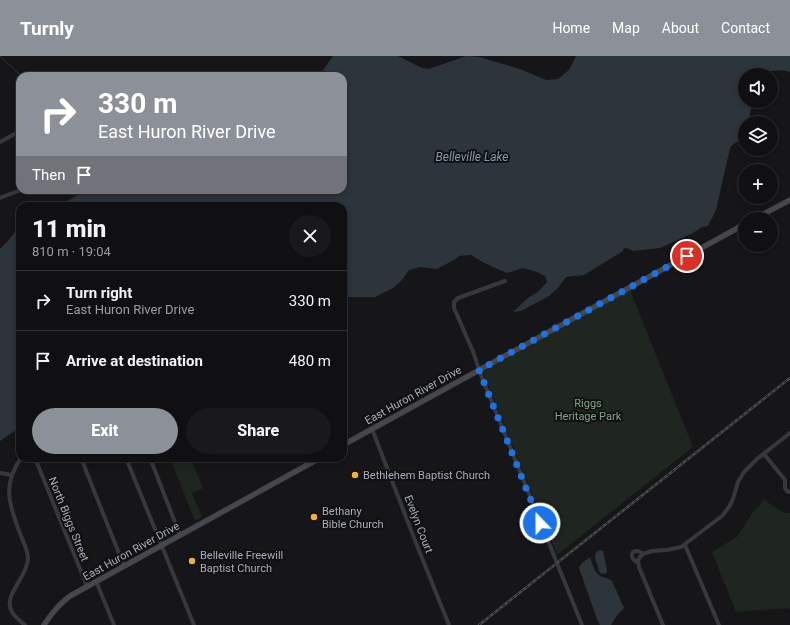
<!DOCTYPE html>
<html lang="en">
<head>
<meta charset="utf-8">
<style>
  body { margin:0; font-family:Roboto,sans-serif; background:#19191b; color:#f1f3f6; height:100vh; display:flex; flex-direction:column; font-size:15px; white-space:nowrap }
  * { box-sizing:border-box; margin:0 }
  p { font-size:13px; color:#9c9d9f }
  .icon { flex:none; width:22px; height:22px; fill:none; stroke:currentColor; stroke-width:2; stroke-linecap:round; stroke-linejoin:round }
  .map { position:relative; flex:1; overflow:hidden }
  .side { position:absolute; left:16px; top:146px; width:331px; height:260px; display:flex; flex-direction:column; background:#101012; border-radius:12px; box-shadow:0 2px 6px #0003,0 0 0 1px #303032 }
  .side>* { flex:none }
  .guide { position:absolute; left:16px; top:16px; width:331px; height:122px; border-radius:12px; box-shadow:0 2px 6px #0003,0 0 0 1px #303032; background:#8c9099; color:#fff; overflow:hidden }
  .controls { position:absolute; left:738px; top:12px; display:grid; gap:8px }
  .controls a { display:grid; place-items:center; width:40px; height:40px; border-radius:50%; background:#101012; box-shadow:0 2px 6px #0003,0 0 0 1px #303032; font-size:20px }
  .pin { position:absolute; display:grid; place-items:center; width:34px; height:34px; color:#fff; margin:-17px; border:2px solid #fff; border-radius:50%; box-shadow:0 1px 4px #0007 }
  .me { position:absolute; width:44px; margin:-22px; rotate:338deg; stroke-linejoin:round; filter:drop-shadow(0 0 3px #0008) }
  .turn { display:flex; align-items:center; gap:14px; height:84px; padding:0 16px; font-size:18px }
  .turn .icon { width:52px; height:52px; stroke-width:2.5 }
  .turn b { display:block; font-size:28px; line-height:34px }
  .then { display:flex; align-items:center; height:38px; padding:0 16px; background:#0003; gap:8px; font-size:15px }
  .round { display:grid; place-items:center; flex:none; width:42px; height:42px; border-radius:21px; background:#19191b }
  .overview { display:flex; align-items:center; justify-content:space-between; height:68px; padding:0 16px }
  h1 { font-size:24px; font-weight:800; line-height:30px }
  .button { display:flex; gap:8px; margin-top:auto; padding:8px 16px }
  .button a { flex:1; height:46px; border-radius:24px; background:#8c9099; color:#fff; font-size:16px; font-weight:800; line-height:46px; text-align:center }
  .button a+a { background:#19191b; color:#f1f3f6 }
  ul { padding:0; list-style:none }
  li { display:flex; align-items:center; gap:12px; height:60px; padding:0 16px; border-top:1px solid #303032 }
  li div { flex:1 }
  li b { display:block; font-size:15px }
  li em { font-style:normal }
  header { display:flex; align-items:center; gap:24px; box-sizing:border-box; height:56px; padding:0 20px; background:#8c9099; color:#fff }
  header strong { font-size:19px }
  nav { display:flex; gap:22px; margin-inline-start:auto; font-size:14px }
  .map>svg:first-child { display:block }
  .green { fill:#1e261f }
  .water { fill:#2c353c }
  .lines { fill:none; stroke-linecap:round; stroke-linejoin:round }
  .stream { stroke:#2c353c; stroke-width:1 }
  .minor { stroke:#37383d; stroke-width:4 }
  .secondary { stroke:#45474d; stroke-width:5.5 }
  .rail-casing { stroke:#4a4c52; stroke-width:2.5 }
  .rail { stroke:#111113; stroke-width:1; stroke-dasharray:3; stroke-linecap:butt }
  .route { stroke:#1a73e8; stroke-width:7; stroke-dasharray:0 12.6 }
  .poi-dot { fill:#f2b134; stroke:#111113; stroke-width:1.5 }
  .labels { text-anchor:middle; stroke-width:4; stroke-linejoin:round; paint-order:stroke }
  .street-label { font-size:11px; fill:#a8adb8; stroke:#111113 }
  .park-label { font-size:11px; fill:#7fa381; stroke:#111113 }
  .poi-label { font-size:11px; fill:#a8adb8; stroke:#111113; text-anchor:start }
  .water-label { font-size:12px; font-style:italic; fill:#7f9bb3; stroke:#111113 }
</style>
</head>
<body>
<header>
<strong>Turnly</strong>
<nav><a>Home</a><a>Map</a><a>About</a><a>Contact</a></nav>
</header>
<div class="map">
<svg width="790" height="569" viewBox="0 0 790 569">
  <rect width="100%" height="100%" fill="#161618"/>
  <path class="green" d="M630 234 693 391 557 499 483 316Z
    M170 402H192L191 403 203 432 192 437 202 461 195 465Z
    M764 444 784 457H790V553L788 552 736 556 712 496 737 481 753 456Z"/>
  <path class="water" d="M333 0H398L422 12 429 13 466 0 479 1 520 13 546 24 558 23 569 14 576 0H790V16C782 13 772 15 763 16L761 19H745V45H754L751 53 748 67H745C745 74 744 81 738 85 735 88 732 88 730 92L716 154 708 170 702 171 693 177 660 192 633 195 627 192 623 193V195L584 219 566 221 558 232 549 240 521 255 513 256 528 242 539 235 547 226 545 220 537 216 523 212 507 217 484 207 471 199 459 200 454 204 437 213 420 211 409 214 402 224 393 232 375 241H343V150H63C69 142 81 137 90 134H343V20H321L324 13Z
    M20 171V368L14 375V377L13 376 0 385V193L7 186 18 172Z
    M600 494 603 495 607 513V516L604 518 600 517 596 505 595 501 596 496Z
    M590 501C593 509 594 517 602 521 606 522 608 522 612 525L624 552 618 558 611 569H600L597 563 579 512 581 508Z"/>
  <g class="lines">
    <path class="stream" d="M0 0 18 17 23 20"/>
    <path class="minor" d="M0 86 20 75
      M0 142 21 134
      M505 225 458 242 454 246V252L474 298 479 314 582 569
      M372 373 416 487 449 569
      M764 398 785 424V432L787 435 790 436
      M21 402C1 430 10 451 21 480 24 487 28 495 28 503 27 522 2 540 12 556 15 561 20 565 25 569
      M35 402 87 530
      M81 402 124 510
      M126 402 194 569
      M150 402 180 479
      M0 417 12 419
      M685 489 719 569
      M638 507C633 504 630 501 633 496 638 494 639 495 643 498
      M96 525 114 569
      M663 569 639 511 638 504 640 501 643 498 652 495 667 494 681 491 722 460 729 451 733 443 738 426 744 416 757 403 790 377"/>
    <path class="secondary" d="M754 163 790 144
      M343 389 745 168
      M44 569C51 558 59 548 70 540L320 402"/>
    <defs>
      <path id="rail" d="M479 569 790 322"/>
    </defs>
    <use href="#rail" class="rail-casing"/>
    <use href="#rail" class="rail"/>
  </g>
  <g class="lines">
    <path class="route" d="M540 467 479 314 687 200"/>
  </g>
  <g class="poi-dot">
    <circle cx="355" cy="419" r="4"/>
    <circle cx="314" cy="461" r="4"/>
    <circle cx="192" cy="505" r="4"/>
  </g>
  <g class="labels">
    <g class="street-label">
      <text transform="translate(413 339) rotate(-29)" y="4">East Huron River Drive</text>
      <text transform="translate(69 463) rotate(68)" y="4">North Biggs Street</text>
      <text transform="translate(419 468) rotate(69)" y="4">Evelyn Court</text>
      <text transform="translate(131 495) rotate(-29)" y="4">East Huron River Drive</text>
    </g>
    <g class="park-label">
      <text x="588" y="351">Riggs<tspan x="588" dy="13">Heritage Park</tspan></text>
    </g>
    <g class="poi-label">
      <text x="363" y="423">Bethlehem Baptist Church</text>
      <text x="322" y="459">Bethany<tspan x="322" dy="13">Bible Church</tspan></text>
      <text x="200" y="503">Belleville Freewill<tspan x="200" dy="13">Baptist Church</tspan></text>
    </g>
    <g class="water-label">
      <text x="472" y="105">Belleville Lake</text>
    </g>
  </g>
</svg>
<div class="controls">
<a><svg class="icon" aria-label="sound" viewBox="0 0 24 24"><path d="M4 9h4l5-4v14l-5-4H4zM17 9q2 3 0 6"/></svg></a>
<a><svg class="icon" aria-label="layers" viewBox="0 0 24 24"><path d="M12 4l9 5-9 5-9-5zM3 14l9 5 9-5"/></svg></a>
<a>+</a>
<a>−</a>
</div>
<div class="pin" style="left:687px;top:200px;background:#d93025"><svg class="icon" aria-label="arrive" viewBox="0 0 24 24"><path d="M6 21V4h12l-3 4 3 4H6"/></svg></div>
<svg class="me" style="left:540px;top:467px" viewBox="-20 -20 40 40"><circle r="17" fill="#1a73e8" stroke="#fff" stroke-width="3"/><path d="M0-11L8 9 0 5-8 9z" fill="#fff"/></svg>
<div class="guide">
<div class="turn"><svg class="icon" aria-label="right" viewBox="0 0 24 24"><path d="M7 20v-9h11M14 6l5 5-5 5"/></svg><div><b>330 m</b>East Huron River Drive</div></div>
<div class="then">Then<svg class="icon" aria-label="arrive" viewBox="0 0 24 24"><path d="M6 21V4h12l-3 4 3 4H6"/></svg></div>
</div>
<section class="side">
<div class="overview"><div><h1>11 min</h1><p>810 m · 19:04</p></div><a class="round"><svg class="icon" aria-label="close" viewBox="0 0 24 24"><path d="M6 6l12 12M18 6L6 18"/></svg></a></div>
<ul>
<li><svg class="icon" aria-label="right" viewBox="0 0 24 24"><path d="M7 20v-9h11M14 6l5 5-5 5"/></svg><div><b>Turn right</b><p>East Huron River Drive</p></div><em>330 m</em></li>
<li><svg class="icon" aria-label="arrive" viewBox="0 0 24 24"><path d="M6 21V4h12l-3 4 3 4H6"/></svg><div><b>Arrive at destination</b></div><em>480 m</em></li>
</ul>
<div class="button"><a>Exit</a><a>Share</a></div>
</section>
</div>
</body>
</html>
